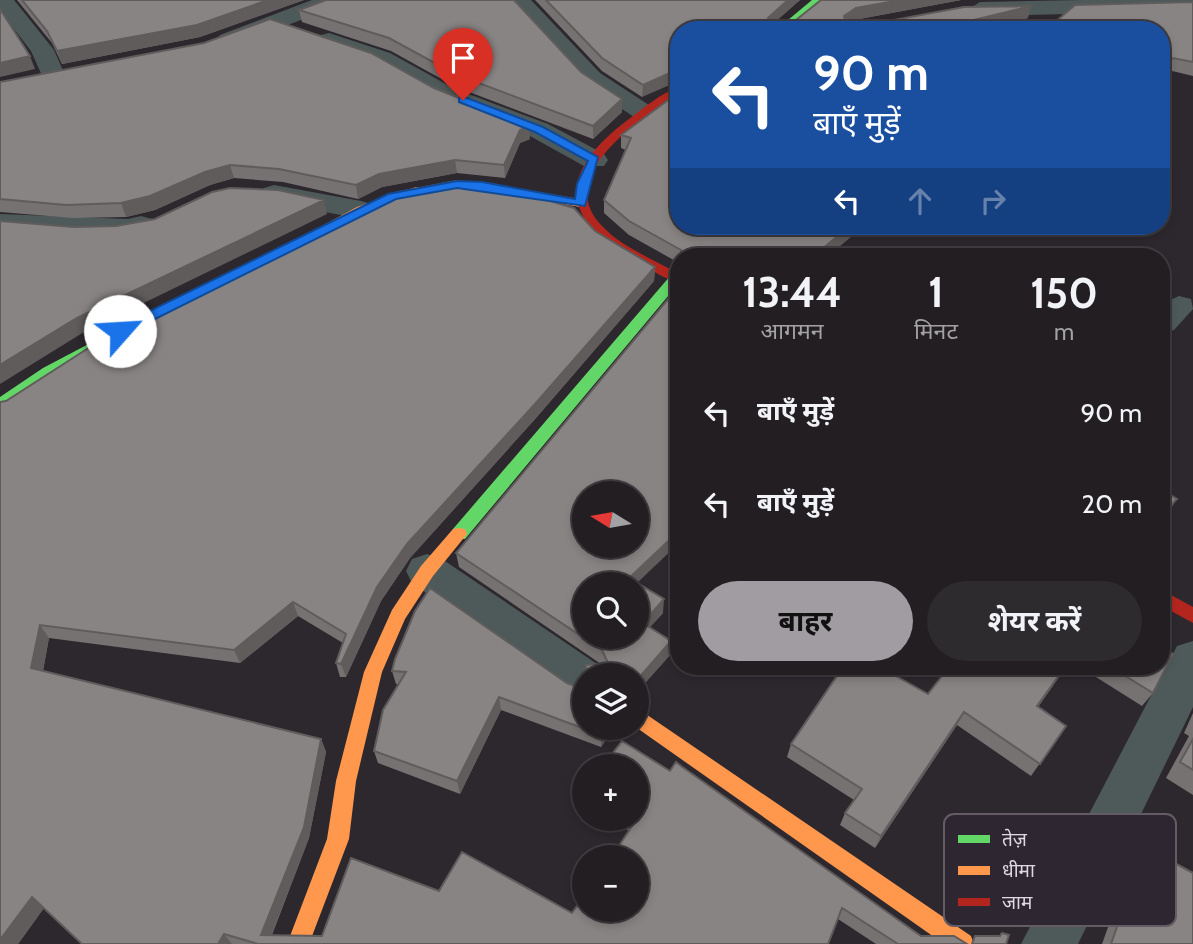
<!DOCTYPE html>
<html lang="hi">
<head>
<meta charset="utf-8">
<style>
  body { margin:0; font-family:Cabin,"Noto Sans Devanagari",sans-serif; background:#2e2b2f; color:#f1f3f6; height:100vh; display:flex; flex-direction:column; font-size:26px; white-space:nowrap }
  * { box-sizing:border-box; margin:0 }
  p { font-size:23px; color:#a2a2a5 }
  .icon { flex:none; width:38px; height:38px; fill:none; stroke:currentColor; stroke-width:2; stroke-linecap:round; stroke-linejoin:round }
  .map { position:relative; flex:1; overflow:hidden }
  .drawer { position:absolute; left:670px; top:248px; width:500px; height:427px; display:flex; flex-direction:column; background:#221e22; border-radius:28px; box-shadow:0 4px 10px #0003,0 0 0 2px #3f3c40 }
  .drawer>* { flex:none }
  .banner { position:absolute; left:670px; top:21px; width:500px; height:214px; border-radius:28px; box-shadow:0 4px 10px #0003,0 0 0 2px #3f3c40; background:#1a4fa0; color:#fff; overflow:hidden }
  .needle { width:46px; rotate:281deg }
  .tools { position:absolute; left:572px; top:481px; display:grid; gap:14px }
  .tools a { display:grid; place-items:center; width:77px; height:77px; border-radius:50%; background:#221e22; box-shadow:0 4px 10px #0003,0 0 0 2px #3f3c40; font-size:35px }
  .pin { position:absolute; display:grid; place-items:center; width:60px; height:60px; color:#fff; margin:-72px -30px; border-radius:50% 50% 50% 0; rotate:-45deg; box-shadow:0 0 7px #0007 }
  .pin .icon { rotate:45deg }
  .me { position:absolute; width:77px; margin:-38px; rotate:64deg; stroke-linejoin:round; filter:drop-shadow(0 0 5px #0008) }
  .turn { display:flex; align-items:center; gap:24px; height:147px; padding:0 28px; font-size:32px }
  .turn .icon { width:91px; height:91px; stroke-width:2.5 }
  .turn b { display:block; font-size:49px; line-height:60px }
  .lanes { display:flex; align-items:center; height:66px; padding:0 28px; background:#0003; justify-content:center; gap:35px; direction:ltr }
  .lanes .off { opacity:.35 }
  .eta { display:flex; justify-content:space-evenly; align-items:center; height:119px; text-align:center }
  .eta b { font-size:42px; font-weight:700; line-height:49px }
  .primary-button { display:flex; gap:14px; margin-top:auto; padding:14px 28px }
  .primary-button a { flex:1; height:80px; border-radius:42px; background:#a19ca2; color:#111; font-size:28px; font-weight:700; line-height:80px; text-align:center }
  .primary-button a+a { background:#2e2b2f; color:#f1f3f6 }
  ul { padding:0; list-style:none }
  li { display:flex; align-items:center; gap:21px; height:91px; padding:0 28px }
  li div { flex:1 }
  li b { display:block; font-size:26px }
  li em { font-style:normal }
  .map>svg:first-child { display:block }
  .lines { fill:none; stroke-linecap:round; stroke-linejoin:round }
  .street { fill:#4e5a59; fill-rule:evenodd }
  .fast { fill:#63d668; fill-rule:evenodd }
  .slow { fill:#ff974d; fill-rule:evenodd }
  .jam { fill:#b3261e; fill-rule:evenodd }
  .wall { fill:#767272 }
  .shaded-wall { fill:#605c5c }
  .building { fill:#898484; stroke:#605c5c; stroke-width:2; fill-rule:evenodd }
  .route { fill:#1a73e8; stroke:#114b97; stroke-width:2 }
  .key { fill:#2e2630; stroke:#635c65; stroke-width:2 }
  .key-label { font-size:19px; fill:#dfdae1 }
</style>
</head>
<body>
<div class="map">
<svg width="1193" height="944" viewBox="0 0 1193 944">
  <rect width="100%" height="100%" fill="#2d282e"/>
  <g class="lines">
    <path class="street" d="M0 0H14L54 50 65 75 62 80H44L31 51 0 11Z
      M312 0H343L340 5 236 45H220L216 40 220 35Z
      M507 0H531L600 73 652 107 656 112 652 117H634L583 83Z
      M1083 0H1193V11L980 16 969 9 980 2Z
      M329 33 390 53 455 89 548 124 604 154 608 160 604 166H584L530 136 437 99 374 63 321 45 317 40 321 35Z
      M274 185 361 201 371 204 376 210 371 216 361 219 264 200 260 194 264 188Z
      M0 214 128 219 141 216 152 219 156 225 152 231 128 237 0 232Z
      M1179 296 1191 299 1193 309 1174 330 1162 333V304Z
      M427 554 442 559 600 666 605 676H584V700L568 694 412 583 406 571 412 559Z
      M1193 641V707L1078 944H1021L1177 646Z"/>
    <path class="fast" d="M812 0H822L786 30H776Z
      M671 275H679V283L465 539H453L451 534 453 529Z
      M138 318 145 322 143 325 53 374 0 409V397L43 368Z"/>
    <path class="slow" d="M472 182 580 199 586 203 580 207 468 187 466 185Z
      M416 187 420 188V192L365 213 293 250H285L283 247 357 207Z
      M459 528 465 529 467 534 433 576 405 619 382 672 356 781 349 839 309 944H287L327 839 336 781 364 672 392 610 421 566 453 529Z
      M637 708 971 936 974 944H944L637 728Z"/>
    <path class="jam" d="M679 87V94C642 118 552 175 602 226 623 248 653 259 679 274V283C664 279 649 268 636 261 557 218 559 171 629 119 644 108 661 93 679 87Z
      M1162 590 1193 607V623L1162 606Z"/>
  </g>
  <path class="wall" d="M17 0H304L200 37 62 64 52 43Z
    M535 0H800L777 20H796L821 0H1000H961L854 20 1028 18 979 30H679L642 97 602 71Z
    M1193 2V76L1168 70Z
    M299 10 581 72 622 99V112L593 139 456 87 391 51 302 22Z
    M0 82 434 88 530 139 520 143 505 178 457 173 382 187 358 199 283 182 234 178 210 185 155 210 126 217 73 218 0 212Z
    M679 92 830 255 834 257H679V263L629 235 604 213V200L626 150 621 148V135Z
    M595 231 655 267 654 281 536 418 410 558 381 601 346 677H340L336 663 343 643 298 616 240 663 49 638 43 671 321 739 326 752 309 838 272 935 322 936 439 891 572 913 629 831 610 819H637L921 936 967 944H876L838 919 828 944H82L44 908 18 944H0L6 401Z
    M456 553 637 583 663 613 650 627 670 655 637 692V676L601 664 459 567Z
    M949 667H1066L1038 707 1066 726 1031 776 957 725 875 848 840 825 845 813 854 800 787 757 791 744 928 694Z
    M1080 667H1162L1153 693 1142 706Z
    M392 671 567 683 584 728H614L601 747 501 710 460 794 378 763 374 751 399 684H396Z
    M1193 713V795L1166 778 1189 736 1184 733Z
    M1145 847 1193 944H1102L1132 861Z"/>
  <path class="shaded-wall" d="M268 0H304L200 37 62 64 57 51Z
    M788 0H800L766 30 768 18Z
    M901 0H961L854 20 842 28 844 16 856 8Z
    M1031 6 1028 18 979 30H948L949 26Z
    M906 22 905 30H892Z
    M943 22 941 30H917V29Z
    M30 56 35 69 0 77V63Z
    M1173 58 1168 70 1162 76V69Z
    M679 69V81L642 97 643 85Z
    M622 99V112L593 139V126Z
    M529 126 530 139 520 143 505 178 504 165 520 130Z
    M455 160 457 173 382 187 358 199 356 185 379 174Z
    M230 165 234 178 210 185 155 210 126 217 121 203 205 172Z
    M324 200 327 214 84 332 0 384V365L77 318Z
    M850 226H864L827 257 822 249Z
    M655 267 654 281 536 418 410 558 381 601 346 677 341 664 377 587 407 544Z
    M1177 499 1170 510 1162 518V514Z
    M679 531V543L636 584 629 578Z
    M664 599 663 613 642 636 643 623Z
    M293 602 298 616 240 663 234 650Z
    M40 625 49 638 41 681 31 668Z
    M671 641 670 655 637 692V680Z
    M1065 667H1066L1029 720 1037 706Z
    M499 697 501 710 460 794 457 781Z
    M964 712 957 725 875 848 881 836Z
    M606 728H614L601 747V735Z
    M321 739 326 752 309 838 268 944 261 935Z
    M32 897 44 908 18 944H0V940Z
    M224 934 232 944H218Z"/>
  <path class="building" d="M22 0H268L197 25 57 51 47 31Z
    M326 0H514L581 72 622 99 593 126 455 74 389 38 299 10Z
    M546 0H788L768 18 771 20H796L821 0H901L856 8 844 16 845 20H894L964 7 1031 6 949 26 943 22 917 29 906 22 892 30H679V69L643 85 602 58Z
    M1193 2V62L1173 58 1162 69V30H1046L1075 5Z
    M0 9 30 56 0 63Z
    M270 19 371 53 434 88 529 126 520 130 504 165 455 160 379 174 356 185 279 169 230 165 205 172 150 196 121 203 66 205 0 199V82L204 43Z
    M679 92V226H850L822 249 834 257H681V250L629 221 604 200 631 138 621 135Z
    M456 181 495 185 574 208 595 231 655 267 535 404 407 544 377 587 341 664 336 663 346 634 293 602 234 650 40 625 31 668 321 739 304 827 261 935 322 936 351 858 439 891 462 852 572 913 584 896V910H637V858H611L634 823 628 819H637V766H603L622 741 670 771 676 762 681 766 921 936H954L967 944H898L842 908 828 944H258L224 934 218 944H82L32 897 0 940V402L6 401 104 338 399 192Z
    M230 188 278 190 324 200 77 318 0 365V221L74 227 116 226 155 219 212 192Z
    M679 286V531L629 578 664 599 643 623 671 641 637 680V676H586V665L608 663 602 650 456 553ZM584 494H637V546H584ZM584 584H637V637H584Z
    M1162 490 1177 499 1162 514Z
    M430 588 567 683 584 689V728H606L601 735 499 697 457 781 374 751 383 710 406 672 392 671 395 659 415 611Z
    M1162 648 1173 654 1153 693 1111 667H1162Z
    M843 667H880L928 694 949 667H1065L1037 706 1066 726 1040 764 964 712 881 836 845 813 862 789 791 744Z
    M1193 739V770L1180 762Z
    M1145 847 1193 873V944H1111Z
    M1002 933 1009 935 1006 944H972L975 936H1000Z"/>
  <path class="route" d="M459 98H467L543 127 598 157 585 206 457 188 396 199 125 334H115V328L388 194 457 181 482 182 575 199 577 184 588 161 535 132 459 102Z"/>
  <rect x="944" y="814" width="232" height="112" rx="10" class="key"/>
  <rect x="958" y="835" width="32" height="8" fill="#63d668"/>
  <rect x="958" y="866" width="32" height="9" fill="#ff974d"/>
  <rect x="958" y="898" width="32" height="8" fill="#b3261e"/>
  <g class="key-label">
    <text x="1002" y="846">तेज़</text>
    <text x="1002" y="877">धीमा</text>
    <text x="1002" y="909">जाम</text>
  </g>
</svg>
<div class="tools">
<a><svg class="needle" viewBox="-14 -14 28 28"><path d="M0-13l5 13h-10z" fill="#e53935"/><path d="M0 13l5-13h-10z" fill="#a2a2a5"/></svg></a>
<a><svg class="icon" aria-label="search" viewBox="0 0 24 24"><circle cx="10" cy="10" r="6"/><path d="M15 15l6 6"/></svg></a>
<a><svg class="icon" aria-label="layers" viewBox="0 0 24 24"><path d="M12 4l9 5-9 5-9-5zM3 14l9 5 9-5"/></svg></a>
<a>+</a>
<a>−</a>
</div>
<div class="pin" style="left:463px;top:100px;background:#d93025"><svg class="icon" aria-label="arrive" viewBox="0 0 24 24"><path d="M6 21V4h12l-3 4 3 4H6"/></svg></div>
<svg class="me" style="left:120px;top:331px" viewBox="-20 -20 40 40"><circle r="19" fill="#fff"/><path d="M0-13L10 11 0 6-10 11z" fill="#1a73e8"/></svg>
<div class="banner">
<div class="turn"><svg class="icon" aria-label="left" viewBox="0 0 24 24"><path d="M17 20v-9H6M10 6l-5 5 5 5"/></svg><div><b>90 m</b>बाएँ मुड़ें</div></div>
<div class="lanes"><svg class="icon" aria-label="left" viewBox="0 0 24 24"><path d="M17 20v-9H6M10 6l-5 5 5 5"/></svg><svg class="icon off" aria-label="ahead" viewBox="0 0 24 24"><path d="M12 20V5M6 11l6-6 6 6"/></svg><svg class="icon off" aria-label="right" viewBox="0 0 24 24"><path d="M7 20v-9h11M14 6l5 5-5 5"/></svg></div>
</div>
<section class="drawer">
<div class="eta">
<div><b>13:44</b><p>आगमन</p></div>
<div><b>1</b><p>मिनट</p></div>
<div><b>150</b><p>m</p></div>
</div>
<ul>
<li><svg class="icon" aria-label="left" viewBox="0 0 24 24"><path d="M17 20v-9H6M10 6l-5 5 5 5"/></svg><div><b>बाएँ मुड़ें</b></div><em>90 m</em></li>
<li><svg class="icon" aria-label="left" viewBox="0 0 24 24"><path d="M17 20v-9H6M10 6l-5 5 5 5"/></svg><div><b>बाएँ मुड़ें</b></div><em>20 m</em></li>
</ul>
<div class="primary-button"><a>बाहर</a><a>शेयर करें</a></div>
</section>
</div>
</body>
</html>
